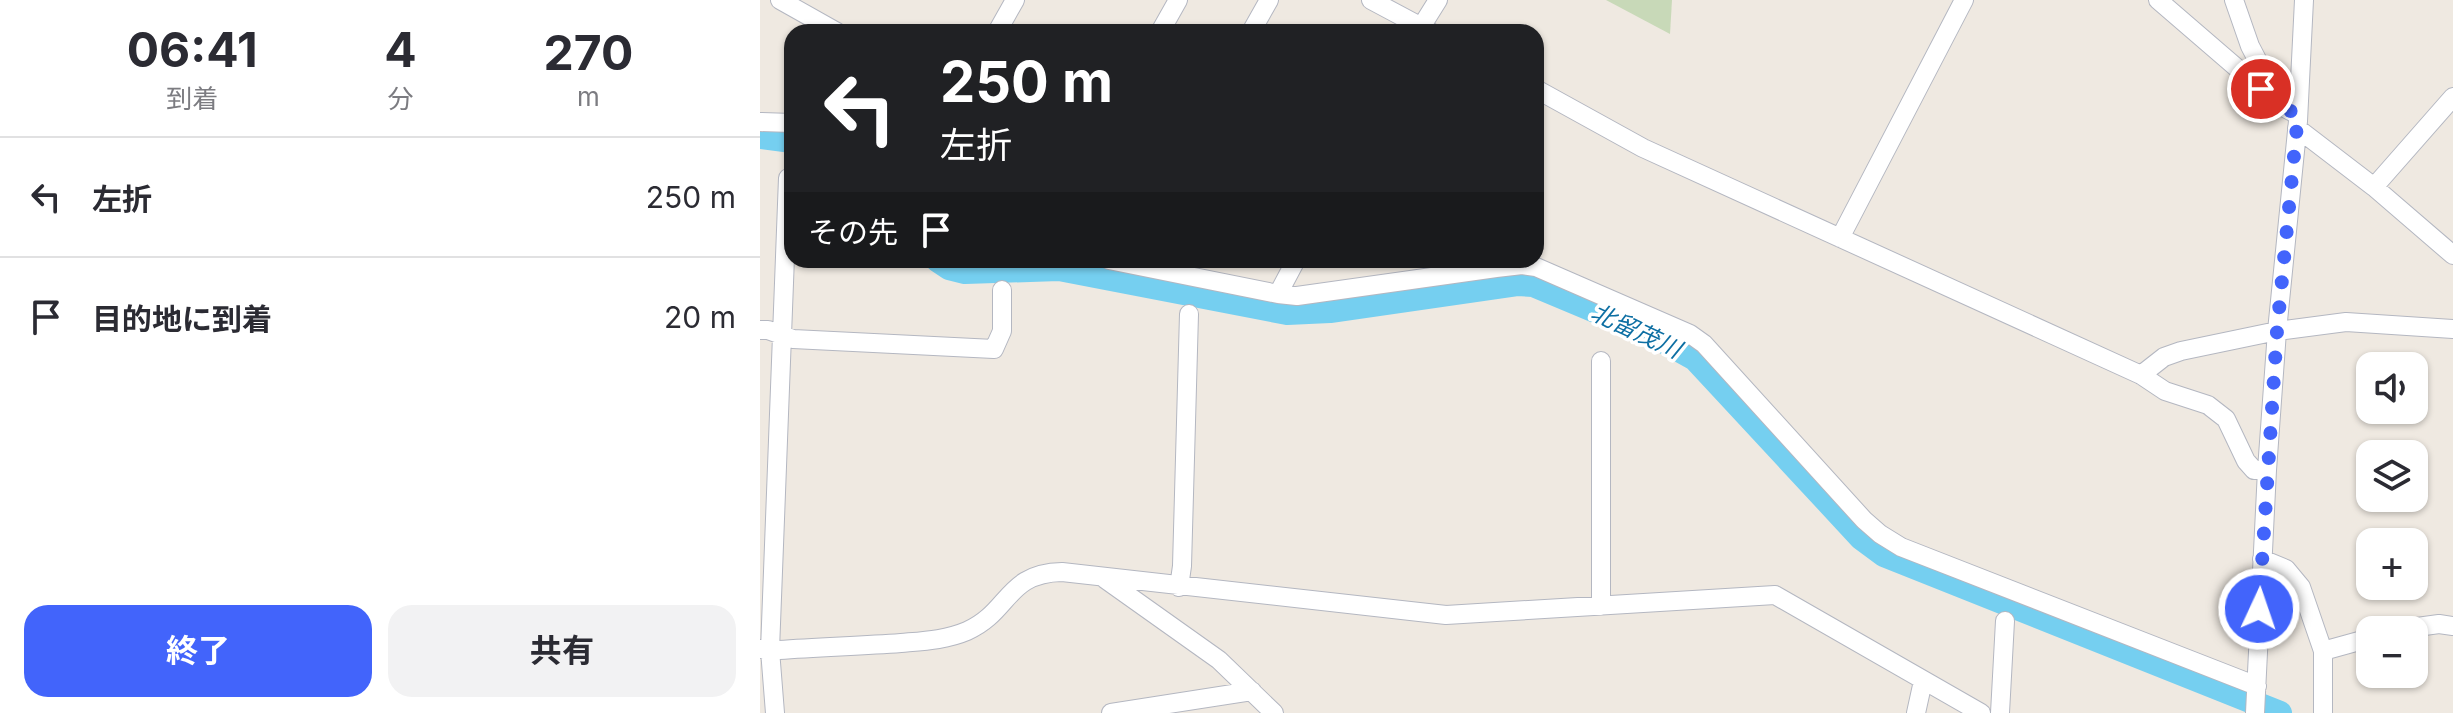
<!DOCTYPE html>
<html lang="ja">
<head>
<meta charset="utf-8">
<style>
  body { margin:0; font-family:Inter,"Noto Sans JP",sans-serif; background:#f2f2f3; color:#2b2b33; height:100vh; display:flex; flex-direction:column; font-size:30px; white-space:nowrap }
  * { box-sizing:border-box; margin:0 }
  p { font-size:26px; color:#7c7c81 }
  .icon { flex:none; width:44px; height:44px; fill:none; stroke:currentColor; stroke-width:2; stroke-linecap:round; stroke-linejoin:round }
  .map { position:relative; flex:1; overflow:hidden }
  .drawer { display:flex; flex-direction:column; background:#fff; width:760px }
  .drawer>* { flex:none }
  .banner { position:absolute; left:24px; top:24px; width:760px; height:244px; border-radius:24px; box-shadow:0 2px 6px #0004; background:#202124; color:#fff; overflow:hidden }
  .buttons { position:absolute; left:1596px; top:352px; display:grid; gap:16px }
  .buttons a { display:grid; place-items:center; width:72px; height:72px; border-radius:16px; background:#fff; box-shadow:0 2px 6px #0004; font-size:40px }
  .pin { position:absolute; display:grid; place-items:center; width:68px; height:68px; color:#fff; margin:-34px; border:4px solid #fff; border-radius:50%; box-shadow:0 2px 8px #0007 }
  .me { position:absolute; width:88px; margin:-44px; rotate:3deg; stroke-linejoin:round; filter:drop-shadow(0 0 6px #0008) }
  .turn { display:flex; align-items:center; gap:28px; height:168px; padding:0 24px; font-size:36px }
  .turn .icon { width:104px; height:104px; stroke-width:2.5 }
  .turn b { display:block; font-size:56px; line-height:68px }
  .then { display:flex; align-items:center; height:76px; padding:0 24px; background:#0003; gap:16px; font-size:30px }
  .eta { display:flex; justify-content:space-evenly; align-items:center; height:136px; text-align:center }
  .eta b { font-size:48px; font-weight:700; line-height:56px }
  .button { display:flex; gap:16px; margin-top:auto; padding:16px 24px }
  .button a { flex:1; height:92px; border-radius:24px; background:#4264fb; color:#fff; font-size:32px; font-weight:700; line-height:92px; text-align:center }
  .button a+a { background:#f2f2f3; color:#2b2b33 }
  ul { padding:0; list-style:none }
  li { display:flex; align-items:center; gap:24px; height:120px; padding:0 24px; border-top:2px solid #e1e1e2 }
  li div { flex:1 }
  li b { display:block; font-size:30px }
  li em { font-style:normal }
  main { display:flex; flex:1; min-height:0 }
  .map>svg:first-child { display:block }
  .cemetery { fill:#c8d9b8 }
  .lines { fill:none; stroke-linecap:round; stroke-linejoin:round }
  .river { stroke:#75cff0; stroke-width:24 }
  .minor-casing { stroke:#b4b7c1; stroke-width:20 }
  .minor { stroke:#fff; stroke-width:18 }
  .route { stroke:#4264fb; stroke-width:14; stroke-dasharray:0 25.2 }
  .labels { text-anchor:middle; stroke-width:7; stroke-linejoin:round; paint-order:stroke }
  .water-label { font-size:24px; font-style:italic; fill:#0d6fa3; stroke:#fff }
</style>
</head>
<body>
<main>
<section class="drawer">
<div class="eta">
<div><b>06:41</b><p>到着</p></div>
<div><b>4</b><p>分</p></div>
<div><b>270</b><p>m</p></div>
</div>
<ul>
<li><svg class="icon" aria-label="left" viewBox="0 0 24 24"><path d="M17 20v-9H6M10 6l-5 5 5 5"/></svg><div><b>左折</b></div><em>250 m</em></li>
<li><svg class="icon" aria-label="arrive" viewBox="0 0 24 24"><path d="M6 21V4h12l-3 4 3 4H6"/></svg><div><b>目的地に到着</b></div><em>20 m</em></li>
</ul>
<div class="button"><a>終了</a><a>共有</a></div>
</section>
<div class="map">
<svg width="1693" height="713" viewBox="0 0 1693 713">
  <rect width="100%" height="100%" fill="#efe9e1"/>
  <path class="cemetery" d="M846 0H912L910 34Z"/>
  <g class="lines">
    <path class="river" d="M0 137 32 141
      M177 260 189 268 205 272 299 269 527 313 570 311 757 284 773 285 890 334 935 359 1101 538 1124 555 1520 713"/>
    <defs>
      <path id="minor" d="M20 0 77 32
        M611 0 671 32
        M1398 0 1521 106 1538 115
        M1474 0 1490 46 1516 96
        M237 32 255 0
        M400 32 418 0
        M491 32 509 0
        M658 32 678 0
        M776 89 883 148 1381 375 1405 391 1448 405 1466 419 1486 461 1494 470H1507
        M0 122 32 123
        M1537 128 1614 187 1693 255
        M1614 187 1693 97
        M1080 238 1204 0
        M349 260 518 294 537 296 736 268 762 265 776 267 930 334 944 344 1104 520 1120 534 1141 547 1497 686
        M518 294 536 260
        M0 330H8L33 339 234 349 242 331V290
        M841 361V606
        M1381 375 1404 357 1421 351 1517 331 1586 322 1693 329
        M1502 559 1526 569 1541 587 1563 651V713
        M345 579 459 660 514 713
        M419 587 422 566 429 314
        M1635 630 1679 624 1693 626
        M0 649 19 650C59 647 100 646 141 643 163 641 186 640 207 631 250 612 246 573 302 572L686 615 1015 595 1221 713
        M1563 651 1610 638
        M15 713 10 650 28 178
        M351 713 492 691
        M1156 713 1163 681
        M1240 713 1245 621
        M1495 713 1507 470 1517 331 1538 121 1544 0"/>
    </defs>
    <use href="#minor" class="minor-casing"/>
    <use href="#minor" class="minor"/>
  </g>
  <g class="lines">
    <path class="route" d="M1499 609 1517 331 1538 115 1521 106 1501 89"/>
  </g>
  <g class="labels">
    <g class="water-label">
      <text transform="translate(876 331) rotate(25)" y="8">北留茂川</text>
    </g>
  </g>
</svg>
<div class="buttons">
<a><svg class="icon" aria-label="sound" viewBox="0 0 24 24"><path d="M4 9h4l5-4v14l-5-4H4zM17 9q2 3 0 6"/></svg></a>
<a><svg class="icon" aria-label="layers" viewBox="0 0 24 24"><path d="M12 4l9 5-9 5-9-5zM3 14l9 5 9-5"/></svg></a>
<a>+</a>
<a>−</a>
</div>
<div class="pin" style="left:1501px;top:89px;background:#d93025"><svg class="icon" aria-label="arrive" viewBox="0 0 24 24"><path d="M6 21V4h12l-3 4 3 4H6"/></svg></div>
<svg class="me" style="left:1499px;top:609px" viewBox="-20 -20 40 40"><circle r="17" fill="#4264fb" stroke="#fff" stroke-width="3"/><path d="M0-11L8 9 0 5-8 9z" fill="#fff"/></svg>
<div class="banner">
<div class="turn"><svg class="icon" aria-label="left" viewBox="0 0 24 24"><path d="M17 20v-9H6M10 6l-5 5 5 5"/></svg><div><b>250 m</b>左折</div></div>
<div class="then">その先<svg class="icon" aria-label="arrive" viewBox="0 0 24 24"><path d="M6 21V4h12l-3 4 3 4H6"/></svg></div>
</div>
</div>
</main>
</body>
</html>
